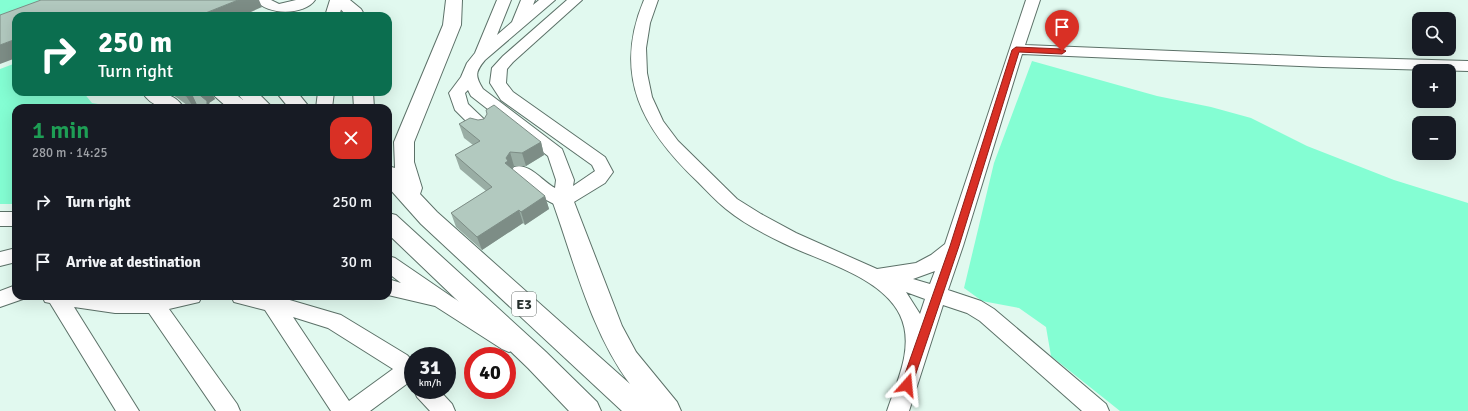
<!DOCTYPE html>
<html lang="en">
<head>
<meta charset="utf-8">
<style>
  body { margin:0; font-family:Signika,sans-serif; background:#20242c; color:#f1f3f6; height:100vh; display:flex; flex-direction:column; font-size:15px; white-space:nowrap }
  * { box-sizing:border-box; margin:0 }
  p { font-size:13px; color:#9ea1a6 }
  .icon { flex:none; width:22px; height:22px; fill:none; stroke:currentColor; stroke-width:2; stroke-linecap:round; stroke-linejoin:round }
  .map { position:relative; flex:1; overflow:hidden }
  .side { position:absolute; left:12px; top:104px; width:380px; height:196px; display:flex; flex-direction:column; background:#171b24; border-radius:12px; box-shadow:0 4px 16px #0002 }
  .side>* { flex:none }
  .top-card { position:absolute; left:12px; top:12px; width:380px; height:84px; border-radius:12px; box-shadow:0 4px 16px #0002; background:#0b6e4f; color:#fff; overflow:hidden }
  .buttons { position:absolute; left:1412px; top:12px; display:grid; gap:8px }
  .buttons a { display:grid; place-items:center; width:44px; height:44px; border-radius:8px; background:#171b24; box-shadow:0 4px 16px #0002; font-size:20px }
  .speed { position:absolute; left:404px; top:347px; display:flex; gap:8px; font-size:20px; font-weight:700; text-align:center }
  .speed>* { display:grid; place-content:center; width:52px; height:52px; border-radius:50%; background:#171b24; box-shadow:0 4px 16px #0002; line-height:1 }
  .speed small { font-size:10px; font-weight:400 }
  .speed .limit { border:6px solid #d22; background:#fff; color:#111 }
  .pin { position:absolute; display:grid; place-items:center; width:34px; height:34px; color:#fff; margin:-41px -17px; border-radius:50% 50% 50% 0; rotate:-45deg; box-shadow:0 0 4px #0007 }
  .pin .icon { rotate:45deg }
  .me { position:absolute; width:44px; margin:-22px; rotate:18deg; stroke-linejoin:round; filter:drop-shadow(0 0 3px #0008) }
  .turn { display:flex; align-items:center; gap:14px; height:84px; padding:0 20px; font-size:18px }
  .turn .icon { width:52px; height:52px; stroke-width:2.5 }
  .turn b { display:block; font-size:28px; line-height:34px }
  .round { display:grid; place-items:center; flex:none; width:42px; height:42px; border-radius:12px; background:#20242c }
  .head { display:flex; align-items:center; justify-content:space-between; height:68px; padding:0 20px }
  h1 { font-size:24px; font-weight:600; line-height:30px; color:#1e9e55 }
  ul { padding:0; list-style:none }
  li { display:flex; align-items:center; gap:12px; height:60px; padding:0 20px }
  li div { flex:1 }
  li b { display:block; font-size:15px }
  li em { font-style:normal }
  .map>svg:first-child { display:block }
  .green { fill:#84fed3 }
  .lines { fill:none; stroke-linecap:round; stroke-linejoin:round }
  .minor-casing { stroke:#5c7168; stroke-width:2 }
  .highway-casing { stroke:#5c7168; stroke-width:2 }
  .minor { fill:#fff; fill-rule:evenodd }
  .highway { fill:#fff; fill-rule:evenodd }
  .wall { fill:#99ada4 }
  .shaded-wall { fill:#7d8d86 }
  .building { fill:#b2c9bf; stroke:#7d8d86 }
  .route { fill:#d93025; stroke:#8d1f18 }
  .labels { text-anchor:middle; stroke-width:3.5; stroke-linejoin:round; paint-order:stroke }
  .shield { fill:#fff; stroke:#676d6b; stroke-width:1 }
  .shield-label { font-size:14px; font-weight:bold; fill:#262f2c }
</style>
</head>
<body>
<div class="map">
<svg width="1468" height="411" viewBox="0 0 1468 411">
  <rect width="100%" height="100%" fill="#e1f9ef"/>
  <path class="green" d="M0 0H42L0 28Z
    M1032 61 1157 96 1211 107 1251 118 1307 146 1394 180 1468 203V411H1120L1051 356 1046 327 1019 308 982 301 964 288 994 163Z
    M16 63V92H83L92 103 122 108H16V204H0V69Z"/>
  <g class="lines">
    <defs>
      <path id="minor" d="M256 0H271L279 4 296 0H315C305 15 267 16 256 0Z
        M330 0H344L339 16H325Z
        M497 0H511L497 35 512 22 521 0H535L533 5 539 0H555L485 60C475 72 475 76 483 89L562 149 574 180 573 186 595 171 592 165 501 100 490 83 492 68 503 56 567 0H582L513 62 507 69 506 83 513 92 605 157 613 172 605 183 569 205C567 205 565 206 563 206 552 207 517 181 511 171L514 167C529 162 542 181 555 188L556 180 548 156 471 96 468 90 465 93 468 104 488 123 490 127 488 131 482 132 476 131 455 110 449 93 461 77 467 63 475 53Z
        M644 0H658L650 23 646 48 647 73 652 97 663 121 678 141 737 199 761 214 796 233 877 269 916 263 931 255 945 244 1026 0H1040L1025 45 1323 57 1468 61V71L1323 67 1022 54 963 246 948 290 981 301 994 309 1106 404 1109 411H1082L980 321 967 313 943 305 909 411H887C897 381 915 346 900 315 881 276 819 261 783 243 764 234 743 223 726 209 716 201 707 191 698 182 643 130 612 76 644 0ZM935 271 930 284 913 279ZM906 292 925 299 920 314Z
        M318 92H334L332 108H316Z
        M0 212H16V226H0Z
        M16 248V262L0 266V252Z
        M388 256 395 258 452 297 516 337 519 343 516 349 509 352 502 349 435 306 388 295V279L401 283 388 273Z
        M16 285V296H24L23 299 0 307V291Z
        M42 296 140 298 202 296 199 302 169 309 237 404 240 411H216L149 313H115L74 307 139 411H116L50 303 45 302Z
        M231 296H276L334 313 341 315 407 355 413 361V385L408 383 370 411H331L265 310 234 302ZM293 317 328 328 393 369 349 401Z
        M414 390H439L452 404 455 411H430L417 397Z"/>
      <path id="highway" d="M332 0H350L361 9 365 16H347Z
        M446 0H462L461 25 414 142V162L422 188 420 194 437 212 630 384C591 332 574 261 552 200L555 194 563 192 571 194 622 326 636 352 677 402 681 411H622L421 224 388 187V166L395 168 394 142 443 25Z
        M142 92C159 92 174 92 184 108 166 108 153 109 142 92Z
        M210 92H233L243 100 236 92H257L273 108H251L250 106 251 108H228Z
        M276 92H297L310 108H289Z
        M353 92H373L374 108H354Z
        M388 213 396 215 546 352 597 402 601 411H569L528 368 388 234Z"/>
    </defs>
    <use href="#minor" class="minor-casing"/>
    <use href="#highway" class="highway-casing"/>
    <use href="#minor" class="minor"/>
    <use href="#highway" class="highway"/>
  </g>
  <path class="wall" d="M167 92H211L215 99 209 103 212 108H191L176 97Z
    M459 124 541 142 544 155 526 166H514L511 169 545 196 549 209 525 225 523 223 482 250 456 227 451 213 486 191 460 169 455 155 473 145 464 138Z"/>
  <path class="shaded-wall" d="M238 0H259L262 7 242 16H198Z
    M16 39V58L0 64V45Z
    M195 92H211L215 99 209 103 212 108H207Z
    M191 93 200 108H194L186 96Z
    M541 142 544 155 526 166 522 153Z
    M510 152 514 166 511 170 505 163 506 158Z
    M545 196 549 209 525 225 521 212Z
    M519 210 523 223 482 250 477 237Z"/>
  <path class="building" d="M41 0H238L198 16H82L80 14 76 16H16V39L0 45V15Z
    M180 92H196L207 101V108H198L191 93 186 96Z
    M494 105 541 142 522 153 510 152 506 158 508 161 505 163 545 196 521 212 519 210 477 237 451 213 492 187 455 155 480 141 459 124 470 118 478 120 484 119 487 114 486 110Z"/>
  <path class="route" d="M1016 47 1062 49 1066 51 1062 54 1019 52 959 246 912 385 911 388 907 389 903 388 901 385 950 246 1012 50Z"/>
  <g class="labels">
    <rect class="shield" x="512" y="292" width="24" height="24" rx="3"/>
    <g class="shield-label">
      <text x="524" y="309">E3</text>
    </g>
  </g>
</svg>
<div class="buttons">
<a><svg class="icon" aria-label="search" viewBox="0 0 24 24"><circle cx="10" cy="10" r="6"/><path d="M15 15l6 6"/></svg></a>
<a>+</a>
<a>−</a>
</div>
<div class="speed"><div>31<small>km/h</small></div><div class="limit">40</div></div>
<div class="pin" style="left:1062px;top:51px;background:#d93025"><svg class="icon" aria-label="arrive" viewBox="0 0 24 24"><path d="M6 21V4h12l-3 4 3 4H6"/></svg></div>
<svg class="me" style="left:907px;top:385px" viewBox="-20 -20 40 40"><path d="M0-17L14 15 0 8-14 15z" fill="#d93025" stroke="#fff" stroke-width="4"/></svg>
<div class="top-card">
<div class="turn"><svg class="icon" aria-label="right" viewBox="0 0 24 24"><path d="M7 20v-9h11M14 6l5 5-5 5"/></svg><div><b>250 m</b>Turn right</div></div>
</div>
<section class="side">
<div class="head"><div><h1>1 min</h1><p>280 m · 14:25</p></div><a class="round" style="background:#d93025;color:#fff"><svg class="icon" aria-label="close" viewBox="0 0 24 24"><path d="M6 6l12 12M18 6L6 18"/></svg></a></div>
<ul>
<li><svg class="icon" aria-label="right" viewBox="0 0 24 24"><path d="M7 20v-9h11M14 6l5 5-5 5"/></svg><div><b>Turn right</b></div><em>250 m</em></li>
<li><svg class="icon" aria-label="arrive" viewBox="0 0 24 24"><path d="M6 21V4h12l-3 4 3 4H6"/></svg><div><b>Arrive at destination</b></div><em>30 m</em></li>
</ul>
</section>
</div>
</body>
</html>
